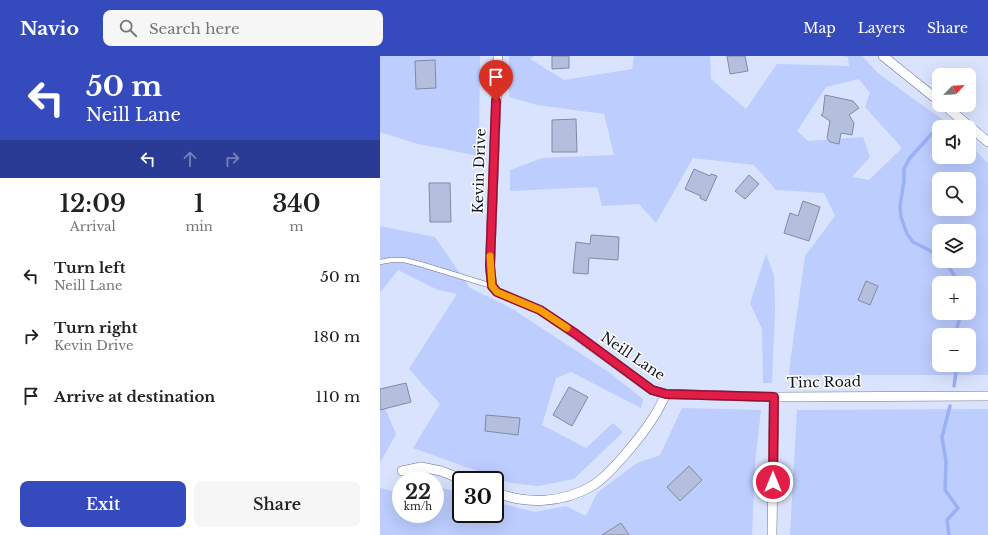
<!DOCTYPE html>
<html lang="en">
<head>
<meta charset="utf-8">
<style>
  body { margin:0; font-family:"Libre Baskerville",serif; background:#f6f6f6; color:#222; height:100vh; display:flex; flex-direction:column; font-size:15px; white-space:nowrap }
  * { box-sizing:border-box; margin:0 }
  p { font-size:13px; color:#767676 }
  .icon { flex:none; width:22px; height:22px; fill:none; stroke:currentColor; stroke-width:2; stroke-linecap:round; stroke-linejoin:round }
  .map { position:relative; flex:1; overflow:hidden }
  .drawer { display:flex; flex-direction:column; background:#fff; width:380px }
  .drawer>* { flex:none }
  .banner { background:#354abc; color:#fff; overflow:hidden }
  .needle { width:26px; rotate:65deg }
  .controls { position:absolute; left:552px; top:12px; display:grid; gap:8px }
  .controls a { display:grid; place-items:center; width:44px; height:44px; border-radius:8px; background:#fff; box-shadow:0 4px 16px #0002; font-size:20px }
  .speed { position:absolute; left:12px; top:415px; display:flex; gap:8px; font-size:20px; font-weight:700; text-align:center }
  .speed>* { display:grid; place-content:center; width:52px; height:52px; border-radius:50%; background:#fff; box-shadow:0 4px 16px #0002; line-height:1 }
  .speed small { font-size:10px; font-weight:400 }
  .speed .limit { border:2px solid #111; border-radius:6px; background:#fff; color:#111 }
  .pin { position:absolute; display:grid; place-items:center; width:34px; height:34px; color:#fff; margin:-41px -17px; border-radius:50% 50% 50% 0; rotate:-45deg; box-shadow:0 0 4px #0007 }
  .pin .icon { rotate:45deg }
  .me { position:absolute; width:44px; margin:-22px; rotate:0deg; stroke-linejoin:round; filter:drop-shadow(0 0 3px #0008) }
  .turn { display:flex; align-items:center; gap:14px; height:84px; padding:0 20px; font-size:18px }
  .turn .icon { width:52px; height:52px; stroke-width:2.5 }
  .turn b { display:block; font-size:28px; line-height:34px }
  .lanes { display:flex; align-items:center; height:38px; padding:0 20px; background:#0003; justify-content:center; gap:20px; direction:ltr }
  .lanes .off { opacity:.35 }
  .eta { display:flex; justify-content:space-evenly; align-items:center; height:68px; text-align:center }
  .eta b { font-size:24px; font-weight:600; line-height:28px }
  .action { display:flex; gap:8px; margin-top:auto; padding:8px 20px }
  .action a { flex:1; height:46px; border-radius:8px; background:#354abc; color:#fff; font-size:16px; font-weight:600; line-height:46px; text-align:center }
  .action a+a { background:#f6f6f6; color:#222 }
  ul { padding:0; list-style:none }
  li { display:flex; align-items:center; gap:12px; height:60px; padding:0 20px }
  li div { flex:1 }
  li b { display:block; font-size:15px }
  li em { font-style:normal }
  header { display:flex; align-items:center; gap:24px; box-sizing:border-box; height:56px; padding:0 20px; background:#354abc; color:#fff }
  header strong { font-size:19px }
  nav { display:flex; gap:22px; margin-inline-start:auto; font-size:14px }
  .search { width:280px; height:36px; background:#f6f6f6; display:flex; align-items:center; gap:10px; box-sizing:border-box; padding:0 14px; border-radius:8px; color:#767676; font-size:15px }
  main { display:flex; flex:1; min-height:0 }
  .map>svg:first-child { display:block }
  .green { fill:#bccdfe; fill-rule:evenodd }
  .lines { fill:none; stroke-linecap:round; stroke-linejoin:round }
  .stream { stroke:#9bb1f3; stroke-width:3.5 }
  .building { fill:#b4bfde; stroke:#808aa7 }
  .service-casing { stroke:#6a7490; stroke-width:5.5 }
  .minor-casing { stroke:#6a7490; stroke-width:10 }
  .service { stroke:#fff; stroke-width:4.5 }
  .minor { stroke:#fff; stroke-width:9 }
  .route-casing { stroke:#92132f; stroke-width:10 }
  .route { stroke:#e11d48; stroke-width:7 }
  .slow { stroke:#f59e0b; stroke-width:7 }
  .labels { text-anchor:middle; stroke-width:3; stroke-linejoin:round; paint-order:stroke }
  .street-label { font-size:14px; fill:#0f121d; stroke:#fff }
</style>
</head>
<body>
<header>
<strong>Navio</strong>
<div class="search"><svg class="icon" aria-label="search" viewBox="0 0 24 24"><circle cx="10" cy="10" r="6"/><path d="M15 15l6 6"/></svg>Search here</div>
<nav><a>Map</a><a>Layers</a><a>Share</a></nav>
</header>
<main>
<section class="drawer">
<div class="banner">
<div class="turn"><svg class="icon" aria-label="left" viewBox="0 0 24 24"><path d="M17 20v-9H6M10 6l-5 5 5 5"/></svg><div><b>50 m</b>Neill Lane</div></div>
<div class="lanes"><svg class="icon" aria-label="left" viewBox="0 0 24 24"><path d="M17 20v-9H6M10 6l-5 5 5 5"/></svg><svg class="icon off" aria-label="ahead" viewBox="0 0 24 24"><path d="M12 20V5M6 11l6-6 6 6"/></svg><svg class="icon off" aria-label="right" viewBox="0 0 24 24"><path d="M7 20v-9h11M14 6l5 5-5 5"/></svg></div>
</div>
<div class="eta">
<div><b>12:09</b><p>Arrival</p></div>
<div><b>1</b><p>min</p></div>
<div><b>340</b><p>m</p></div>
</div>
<ul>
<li><svg class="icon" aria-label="left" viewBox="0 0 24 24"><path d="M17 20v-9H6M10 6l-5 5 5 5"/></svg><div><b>Turn left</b><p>Neill Lane</p></div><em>50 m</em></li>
<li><svg class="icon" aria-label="right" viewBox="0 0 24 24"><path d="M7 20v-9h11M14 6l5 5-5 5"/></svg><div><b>Turn right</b><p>Kevin Drive</p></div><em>180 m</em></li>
<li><svg class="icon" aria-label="arrive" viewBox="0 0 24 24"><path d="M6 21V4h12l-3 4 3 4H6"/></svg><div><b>Arrive at destination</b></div><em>110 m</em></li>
</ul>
<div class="action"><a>Exit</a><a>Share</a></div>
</section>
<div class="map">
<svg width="608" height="479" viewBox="0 0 608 479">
  <rect width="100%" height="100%" fill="#dae3fd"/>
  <path class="green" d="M0 0H100L99 100 34 87 0 76Z
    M129 0H154L150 3 184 24 252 13 254 0H330L331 23 366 53 397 8 469 10 468 1 464 0H482L499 18 573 71H559V101H589V88L608 107V319H409L411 300 425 200 455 160 444 137 396 134 374 109 313 102 276 167 259 148 222 150 217 131 130 135V114L162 102 234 99 224 58 157 49 129 41ZM479 23 490 37 485 51 522 92 489 124 472 121 490 101 483 81 428 85 417 75 446 31ZM559 123H589V153H559ZM559 175H589V205H559ZM559 227H589V257H559ZM559 279H589V309H559Z
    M0 170 55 181 90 232 131 252 230 317 263 343 261 352 191 316 176 322 162 369 206 392 233 367 243 376 194 423 158 430 131 427 33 392 60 348 29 313 77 238 58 234 18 214 0 237Z
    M386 198 394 219 395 254 392 327H383L382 273 370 247Z
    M0 340 16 378 0 407Z
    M302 352 381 354 375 408 372 479H0V432L21 437V458H55V430L81 437V458H115V446L155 456 186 450 206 460 217 437 257 407 280 399Z
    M608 353V479H410L417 354Z"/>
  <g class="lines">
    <path class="stream" d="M556 73 529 103 524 113V125L520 150 521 161 527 178 533 186 559 199
      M565 205 579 227
      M575 279 581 257
      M574 330 577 309
      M569 479 567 464 578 452 565 434 566 405 562 381 570 350"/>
  </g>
  <path class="building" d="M172 0H189V12L172 13Z
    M347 0H365L368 15 350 18Z
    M55 4 56 32 36 33 35 5Z
    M445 39 473 45 479 52 469 59 474 67 472 79 461 77 459 88 450 86 447 82 450 65 441 59 443 57Z
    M196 63 197 96H172V64Z
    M314 113 330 120 331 118 337 120 326 145 320 142 321 140 305 133Z
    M369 119 379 128 365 143 355 135Z
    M49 127H70L71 166H50Z
    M423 145 440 151 429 185 404 177 410 157 418 160Z
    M211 179 239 181 238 204 209 202 208 218 193 217 196 186 210 188Z
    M486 225 498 230 490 249 478 244Z
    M26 327 31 346 0 354V333Z
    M189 331 208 341 192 370 173 359Z
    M106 359 140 362 138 379 105 375Z
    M309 410 322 424 300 445 287 431Z
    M241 467 249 479H222Z"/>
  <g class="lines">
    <defs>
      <path id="service" d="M0 206 11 204H24L40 208 112 230"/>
      <path id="minor" d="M118 0 110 210 112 230 117 236 160 254 195 278 272 334 286 338 397 341 608 340
        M503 0 559 45
        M564 49 608 86
        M22 415 41 411 61 415 84 424
        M115 436C146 449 183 447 212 430 230 419 261 381 273 362 278 355 282 346 286 338
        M392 479 394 341"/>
    </defs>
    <use href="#service" class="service-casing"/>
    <use href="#minor" class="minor-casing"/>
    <use href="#service" class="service"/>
    <use href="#minor" class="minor"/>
  </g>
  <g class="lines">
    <defs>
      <path id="route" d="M116 45 110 210 112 230 117 236 160 254 196 278 272 334 286 338 394 341 393 426"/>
    </defs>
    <use href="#route" class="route-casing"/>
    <use href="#route" class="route"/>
    <path class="slow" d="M110 200 112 230 117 236 160 254 187 272"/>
  </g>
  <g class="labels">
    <g class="street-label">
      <text transform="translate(99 115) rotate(-88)" y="5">Kevin Drive</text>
      <text transform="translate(253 300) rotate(34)" y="5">Neill Lane</text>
      <text transform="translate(444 326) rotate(-1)" y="5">Tinc Road</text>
    </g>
  </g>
</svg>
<div class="controls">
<a><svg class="needle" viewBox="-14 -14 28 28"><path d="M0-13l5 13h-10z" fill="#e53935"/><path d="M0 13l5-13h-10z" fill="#767676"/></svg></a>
<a><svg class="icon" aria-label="sound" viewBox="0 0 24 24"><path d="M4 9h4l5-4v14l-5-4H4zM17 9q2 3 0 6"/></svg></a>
<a><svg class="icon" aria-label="search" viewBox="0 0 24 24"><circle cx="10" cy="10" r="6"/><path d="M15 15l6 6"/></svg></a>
<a><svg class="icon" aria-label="layers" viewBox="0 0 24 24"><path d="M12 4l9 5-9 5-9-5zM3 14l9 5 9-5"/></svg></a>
<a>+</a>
<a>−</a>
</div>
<div class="speed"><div>22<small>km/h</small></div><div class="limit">30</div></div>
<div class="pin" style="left:116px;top:45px;background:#d93025"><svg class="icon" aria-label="arrive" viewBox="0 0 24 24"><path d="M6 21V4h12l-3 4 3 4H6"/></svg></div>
<svg class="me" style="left:393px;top:426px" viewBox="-20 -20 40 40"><circle r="17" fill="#e11d48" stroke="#fff" stroke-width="3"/><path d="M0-11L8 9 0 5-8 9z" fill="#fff"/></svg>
</div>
</main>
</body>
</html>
